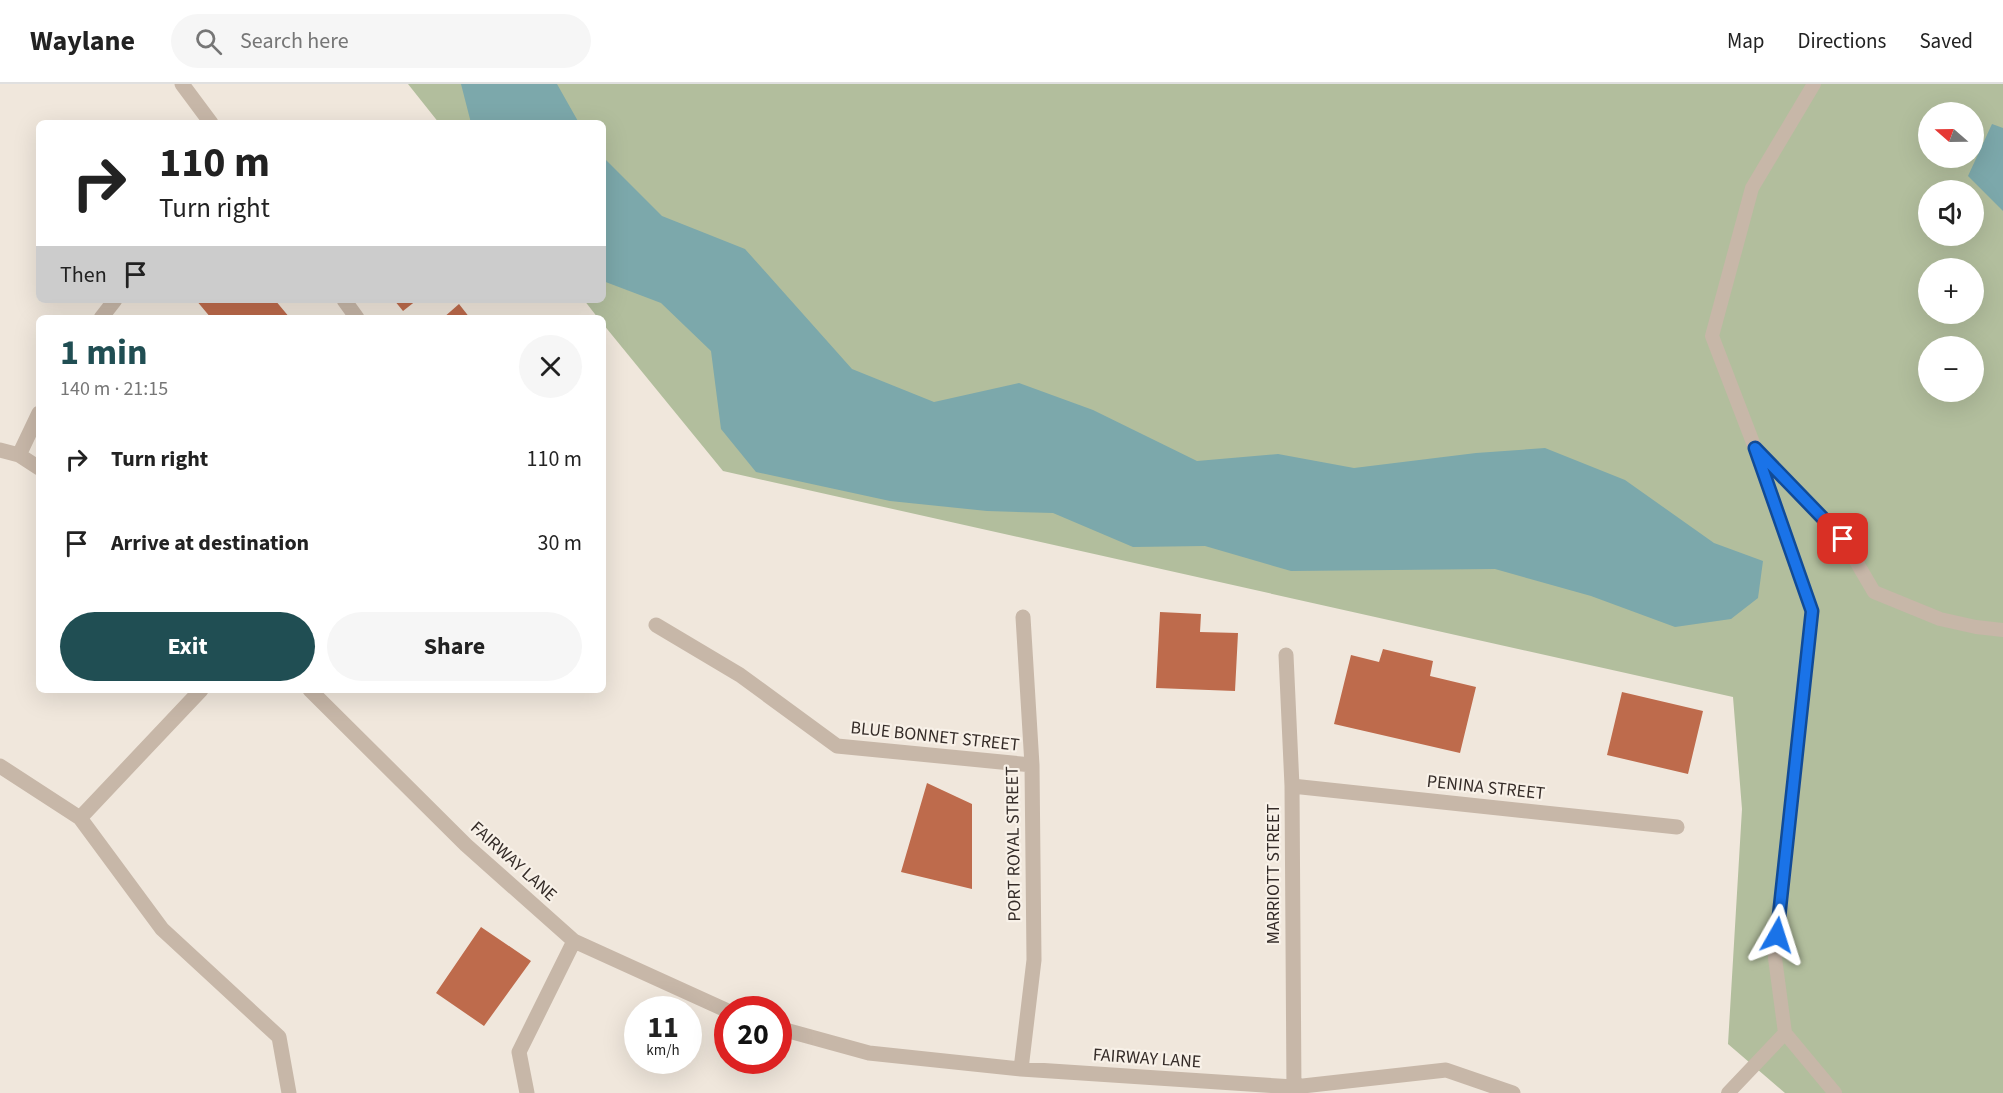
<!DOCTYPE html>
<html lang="en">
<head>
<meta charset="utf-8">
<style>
  body { margin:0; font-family:"Source Sans 3",sans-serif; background:#f6f6f6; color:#222; height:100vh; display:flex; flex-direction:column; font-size:22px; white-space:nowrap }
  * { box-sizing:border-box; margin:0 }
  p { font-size:20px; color:#767676 }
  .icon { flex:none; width:33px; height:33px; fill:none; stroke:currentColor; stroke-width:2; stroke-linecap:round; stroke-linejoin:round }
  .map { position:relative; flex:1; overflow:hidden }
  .panel { position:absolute; left:36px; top:231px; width:570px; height:378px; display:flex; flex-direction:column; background:#fff; border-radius:9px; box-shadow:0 6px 24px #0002 }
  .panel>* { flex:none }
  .banner { position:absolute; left:36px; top:36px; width:570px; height:183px; border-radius:9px; box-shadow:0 6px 24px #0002; background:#fff; color:#222; overflow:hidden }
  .needle { width:39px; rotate:290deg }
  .fabs { position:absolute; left:1918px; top:18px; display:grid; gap:12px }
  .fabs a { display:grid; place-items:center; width:66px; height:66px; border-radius:50%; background:#fff; box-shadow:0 6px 24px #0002; font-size:30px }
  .speed { position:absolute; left:624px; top:912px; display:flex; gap:12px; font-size:30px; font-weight:700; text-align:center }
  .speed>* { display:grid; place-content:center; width:78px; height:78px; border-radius:50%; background:#fff; box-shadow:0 6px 24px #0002; line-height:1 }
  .speed small { font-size:15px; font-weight:400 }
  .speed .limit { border:9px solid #d22; background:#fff; color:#111 }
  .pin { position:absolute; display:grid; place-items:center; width:51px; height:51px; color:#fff; margin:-26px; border-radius:12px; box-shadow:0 3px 9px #0006 }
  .me { position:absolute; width:66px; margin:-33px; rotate:6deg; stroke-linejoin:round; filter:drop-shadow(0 0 4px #0008) }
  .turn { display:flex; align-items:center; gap:21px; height:126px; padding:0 24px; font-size:27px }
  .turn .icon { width:78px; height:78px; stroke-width:2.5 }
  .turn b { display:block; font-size:42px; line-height:51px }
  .then { display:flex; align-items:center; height:57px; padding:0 24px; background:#0003; gap:12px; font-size:22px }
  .round { display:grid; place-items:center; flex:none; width:63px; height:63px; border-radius:32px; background:#f6f6f6 }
  .head { display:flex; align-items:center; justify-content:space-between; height:102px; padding:0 24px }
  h1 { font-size:36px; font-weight:700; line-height:45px; color:#204e53 }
  .action { display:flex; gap:12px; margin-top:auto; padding:12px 24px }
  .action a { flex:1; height:69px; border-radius:36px; background:#204e53; color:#fff; font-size:24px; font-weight:700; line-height:69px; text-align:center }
  .action a+a { background:#f6f6f6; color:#222 }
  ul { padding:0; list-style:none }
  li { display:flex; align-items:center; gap:18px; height:84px; padding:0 24px }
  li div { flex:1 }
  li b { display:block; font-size:22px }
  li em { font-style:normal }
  header { display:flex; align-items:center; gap:36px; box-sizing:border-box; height:84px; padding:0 30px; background:#fff; border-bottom:2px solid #e0e0e0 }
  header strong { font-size:28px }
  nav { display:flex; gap:33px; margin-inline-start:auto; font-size:21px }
  .search { width:420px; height:54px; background:#f6f6f6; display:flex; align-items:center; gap:15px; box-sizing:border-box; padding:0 21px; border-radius:33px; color:#767676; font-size:22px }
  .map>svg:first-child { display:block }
  .green { fill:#b2be9d; fill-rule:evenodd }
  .water { fill:#7ca8ab }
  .building { fill:#be6b4c }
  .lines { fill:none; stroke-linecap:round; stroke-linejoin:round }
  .service { stroke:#c7b7a8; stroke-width:14 }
  .minor { stroke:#c7b7a8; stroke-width:15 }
  .route-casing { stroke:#114b97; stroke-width:15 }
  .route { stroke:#1a73e8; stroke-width:10 }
  .labels { text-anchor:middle; stroke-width:4.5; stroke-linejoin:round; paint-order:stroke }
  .street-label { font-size:18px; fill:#352c28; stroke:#f8f1e8 }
</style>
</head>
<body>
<header>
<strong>Waylane</strong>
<div class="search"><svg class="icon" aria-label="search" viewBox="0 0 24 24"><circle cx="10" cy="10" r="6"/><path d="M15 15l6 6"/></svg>Search here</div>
<nav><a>Map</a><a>Directions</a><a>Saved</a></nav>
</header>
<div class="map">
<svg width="2003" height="1009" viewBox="0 0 2003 1009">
  <rect width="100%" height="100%" fill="#f0e7dc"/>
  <path class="green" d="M408 0H2003V1009H1785L1728 960 1742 725 1733 613 723 387 603 240V234H598L584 216H603V39H439ZM1929 28H1974V74H1929ZM1929 106H1974V152H1929ZM1929 184H1974V230H1929ZM1929 262H1974V308H1929Z"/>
  <path class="water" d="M461 0H557L579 39H471Z
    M1992 40 2003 44V127L1968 92Z
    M603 73 662 132 745 165 852 285 934 318 1019 299 1093 326 1197 377 1278 370 1354 384 1476 369 1545 364 1625 396 1714 459 1763 477 1758 514 1731 535 1675 543 1591 512 1495 485 1291 487 1205 462 1133 463 1053 429 987 427 890 417 756 388 721 345 711 267 661 219 603 197Z"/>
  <path class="building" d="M196 216H275L290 234H211Z
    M394 216H417L403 227Z
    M459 220 470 234H443Z
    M1160 528 1201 530 1200 548 1238 549 1235 607 1156 604Z
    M1383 565 1433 577 1430 592 1476 603 1460 669 1334 640 1351 571 1379 578Z
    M1622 608 1703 627 1688 690 1607 671Z
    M927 699 972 720V805L901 788Z
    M481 843 531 877 484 942 436 909Z"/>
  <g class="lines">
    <path class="service" d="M1758 367 1843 455 1874 508 1940 535 1976 543 2003 546
      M1785 949 1835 1009
      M1728 1009 1785 949 1775 874 1812 527 1755 364 1712 252 1752 104 1814 0"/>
    <path class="minor" d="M182 0 211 39
      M344 216 357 234
      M101 234 115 216
      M0 366 19 371 39 384
      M19 371 39 329
      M656 541 740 591 837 662 1032 681
      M1286 571 1292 702 1294 1009
      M310 606 466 761 574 857 728 927
      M0 682 80 734 162 845 279 953 289 1009
      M1292 702 1677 743
      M80 734 201 606
      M778 944 869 969 1021 985 1294 1003 1446 986 1513 1009
      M1021 985 1034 876 1032 681 1023 533
      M527 1009 519 968 574 857"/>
  </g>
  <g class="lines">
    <defs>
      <path id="route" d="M1777 851 1812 527 1755 364 1843 455"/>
    </defs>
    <use href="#route" class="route-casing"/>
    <use href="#route" class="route"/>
  </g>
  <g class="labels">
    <g class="street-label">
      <text transform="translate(935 652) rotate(6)" y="6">BLUE BONNET STREET</text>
      <text transform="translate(1486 703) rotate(6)" y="6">PENINA STREET</text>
      <text transform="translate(1013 760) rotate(-91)" y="6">PORT ROYAL STREET</text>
      <text transform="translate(514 777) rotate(42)" y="6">FAIRWAY LANE</text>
      <text transform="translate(1273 790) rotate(-90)" y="6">MARRIOTT STREET</text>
      <text transform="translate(1147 974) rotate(4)" y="6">FAIRWAY LANE</text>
    </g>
  </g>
</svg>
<div class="fabs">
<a><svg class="needle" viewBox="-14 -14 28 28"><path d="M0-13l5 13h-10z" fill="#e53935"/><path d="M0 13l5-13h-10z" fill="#767676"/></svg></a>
<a><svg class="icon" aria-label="sound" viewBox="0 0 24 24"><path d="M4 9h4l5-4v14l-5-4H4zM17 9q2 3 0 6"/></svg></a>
<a>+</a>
<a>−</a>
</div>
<div class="speed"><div>11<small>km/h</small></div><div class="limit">20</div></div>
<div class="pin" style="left:1843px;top:455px;background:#d93025"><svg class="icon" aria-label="arrive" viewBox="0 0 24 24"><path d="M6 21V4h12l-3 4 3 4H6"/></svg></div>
<svg class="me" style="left:1777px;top:851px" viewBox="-20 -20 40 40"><path d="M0-17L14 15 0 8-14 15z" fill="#1a73e8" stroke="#fff" stroke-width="4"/></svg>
<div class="banner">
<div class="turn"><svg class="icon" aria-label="right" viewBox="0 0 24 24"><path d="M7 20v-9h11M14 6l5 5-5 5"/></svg><div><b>110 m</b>Turn right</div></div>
<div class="then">Then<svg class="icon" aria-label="arrive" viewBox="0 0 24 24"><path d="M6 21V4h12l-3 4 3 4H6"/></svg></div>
</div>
<section class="panel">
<div class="head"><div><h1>1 min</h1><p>140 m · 21:15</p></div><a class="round"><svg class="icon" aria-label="close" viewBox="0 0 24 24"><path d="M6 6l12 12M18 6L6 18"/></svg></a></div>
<ul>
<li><svg class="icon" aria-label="right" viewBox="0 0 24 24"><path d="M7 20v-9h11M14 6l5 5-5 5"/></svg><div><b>Turn right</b></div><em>110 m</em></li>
<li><svg class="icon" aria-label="arrive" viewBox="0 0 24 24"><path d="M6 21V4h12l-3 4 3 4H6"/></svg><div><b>Arrive at destination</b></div><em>30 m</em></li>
</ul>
<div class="action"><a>Exit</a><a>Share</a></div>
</section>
</div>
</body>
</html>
